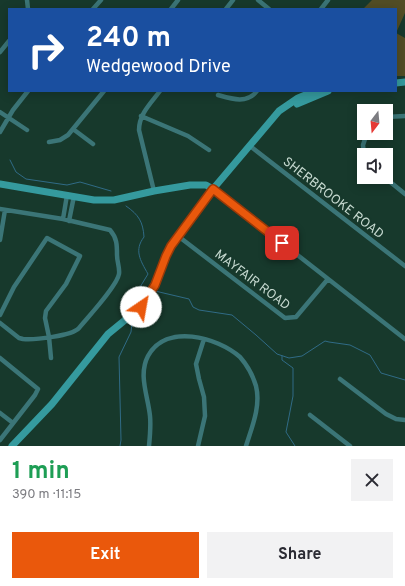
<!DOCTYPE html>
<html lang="en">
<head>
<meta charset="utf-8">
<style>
  body { margin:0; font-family:Overpass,sans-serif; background:#f2f2f3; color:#2b2b33; height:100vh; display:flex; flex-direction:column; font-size:15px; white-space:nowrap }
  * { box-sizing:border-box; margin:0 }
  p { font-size:13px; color:#7c7c81 }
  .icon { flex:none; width:22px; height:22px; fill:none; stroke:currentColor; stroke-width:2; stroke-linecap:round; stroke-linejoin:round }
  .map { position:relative; height:446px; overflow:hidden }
  .panel { display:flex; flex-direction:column; background:#fff; flex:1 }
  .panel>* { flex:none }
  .guide { position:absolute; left:8px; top:8px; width:389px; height:84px; border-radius:0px; box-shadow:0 2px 10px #0003; background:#1a4fa0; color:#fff; overflow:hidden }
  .needle { width:26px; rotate:196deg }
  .controls { position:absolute; left:357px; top:104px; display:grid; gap:8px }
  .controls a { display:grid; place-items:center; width:36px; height:36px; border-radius:0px; background:#fff; box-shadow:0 2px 10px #0003; font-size:20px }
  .pin { position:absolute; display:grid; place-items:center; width:34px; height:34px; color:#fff; margin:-17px; border-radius:8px; box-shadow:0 2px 6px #0006 }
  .me { position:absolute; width:44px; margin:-22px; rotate:33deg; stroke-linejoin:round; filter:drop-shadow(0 0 3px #0008) }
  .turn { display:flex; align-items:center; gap:14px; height:84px; padding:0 12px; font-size:18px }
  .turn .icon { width:52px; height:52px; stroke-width:2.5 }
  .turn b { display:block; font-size:28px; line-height:34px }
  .round { display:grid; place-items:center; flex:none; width:42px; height:42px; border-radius:0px; background:#f2f2f3 }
  .overview { display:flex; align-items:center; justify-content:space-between; height:68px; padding:0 12px }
  h1 { font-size:24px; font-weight:700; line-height:30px; color:#1e9e55 }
  .button { display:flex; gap:8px; margin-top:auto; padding:8px 12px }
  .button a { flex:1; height:46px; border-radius:0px; background:#ea580c; color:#fff; font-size:16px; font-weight:700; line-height:46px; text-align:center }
  .button a+a { background:#f2f2f3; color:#2b2b33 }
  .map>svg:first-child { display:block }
  .green { fill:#524d25 }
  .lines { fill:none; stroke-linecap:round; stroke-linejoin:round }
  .stream { stroke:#306b86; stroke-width:1 }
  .street { stroke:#3b7577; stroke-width:4.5 }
  .secondary { stroke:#359a9e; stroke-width:7 }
  .route-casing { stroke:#983908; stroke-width:10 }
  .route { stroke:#ea580c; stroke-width:7 }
  .labels { text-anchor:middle; stroke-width:4; stroke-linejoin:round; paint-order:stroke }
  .street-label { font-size:13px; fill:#c5d8cf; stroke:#17392c }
</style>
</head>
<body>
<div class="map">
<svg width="405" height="446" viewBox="0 0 405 446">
  <rect width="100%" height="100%" fill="#17392c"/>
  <path class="green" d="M372 0H405V13L396 33 405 38V76H396V9H363Z"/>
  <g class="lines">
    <path class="stream" d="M10 160 16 172 26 179 67 185 80 182 111 191
      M126 206C139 215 143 222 144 237 134 250 140 260 148 274L137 292 139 295 146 293
      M155 291 189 299 193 307 199 310 232 315 256 335 277 354 289 358 302 356 325 341 329 342 350 345 370 355 381 373 405 380
      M135 305 139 295
      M282 356V360L293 368V396L286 432 295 446
      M120 446 121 440 119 357 131 332 132 323"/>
    <path class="street" d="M27 0 28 9
      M258 0 269 9
      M93 9 101 0
      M171 9 178 0
      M226 9 233 0
      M321 9 328 0
      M0 52 9 41
      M218 95C232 99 247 104 257 91
      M0 112 27 130
      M141 116 188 136 209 150
      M386 117 405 116
      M73 129 93 144
      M0 132 13 110 28 91
      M49 142 60 140 68 135 104 91
      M250 146 405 266
      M364 155 363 145 367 133
      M384 177 405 194
      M213 189 405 339
      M154 191 139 130C139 114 151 103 160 91
      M0 209 63 219 110 230C117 238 117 245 117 255 117 262 120 268 119 274 117 286 88 317 79 328 72 336 34 340 23 339L19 338 0 323
      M63 219 67 195
      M69 221 74 196
      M178 236 285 318 296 317 328 279
      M0 240 5 210
      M0 315 14 287 47 238 80 256 66 284 46 311 45 318 49 337 51 358
      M0 358 38 389 35 395 0 440
      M340 379 386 414 396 419 405 420
      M0 413 13 423
      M310 415 350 446
      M149 446C150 436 151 426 150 416 148 396 138 375 148 356 166 323 217 337 240 357 247 365 253 376 256 386 261 406 252 427 246 446
      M198 446 205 416 204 397 199 379 196 364 204 339"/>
    <path class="secondary" d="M396 83 405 82
      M297 104 328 91
      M0 184 94 200H114L154 191 190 185H206L213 189
      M12 446 52 404 108 334 141 307 155 285 166 256 176 239 213 189 279 111 298 98 315 91"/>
  </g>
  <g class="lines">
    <defs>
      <path id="route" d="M141 307 155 285 166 256 171 246 213 189 282 243"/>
    </defs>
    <use href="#route" class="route-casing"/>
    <use href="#route" class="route"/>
  </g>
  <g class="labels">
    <g class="street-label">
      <text transform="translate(334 197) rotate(38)" y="5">SHERBROOKE ROAD</text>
      <text transform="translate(253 279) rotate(37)" y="5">MAYFAIR ROAD</text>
    </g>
  </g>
</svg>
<div class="controls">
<a><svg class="needle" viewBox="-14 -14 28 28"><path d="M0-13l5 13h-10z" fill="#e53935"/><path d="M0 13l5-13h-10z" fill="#7c7c81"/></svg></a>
<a><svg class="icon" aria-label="sound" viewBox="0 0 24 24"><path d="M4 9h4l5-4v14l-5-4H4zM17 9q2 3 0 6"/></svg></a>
</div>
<div class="pin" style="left:282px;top:243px;background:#d93025"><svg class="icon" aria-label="arrive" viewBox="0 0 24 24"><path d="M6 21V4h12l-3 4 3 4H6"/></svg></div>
<svg class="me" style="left:141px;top:307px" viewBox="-20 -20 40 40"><circle r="19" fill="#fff"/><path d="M0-13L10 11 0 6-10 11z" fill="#ea580c"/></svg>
<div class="guide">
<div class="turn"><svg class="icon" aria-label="right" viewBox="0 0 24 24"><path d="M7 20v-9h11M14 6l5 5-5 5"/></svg><div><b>240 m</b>Wedgewood Drive</div></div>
</div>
</div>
<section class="panel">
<div class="overview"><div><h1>1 min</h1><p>390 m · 11:15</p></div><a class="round"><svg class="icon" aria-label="close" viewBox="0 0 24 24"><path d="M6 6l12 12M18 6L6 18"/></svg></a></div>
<div class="button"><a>Exit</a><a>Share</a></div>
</section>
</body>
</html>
